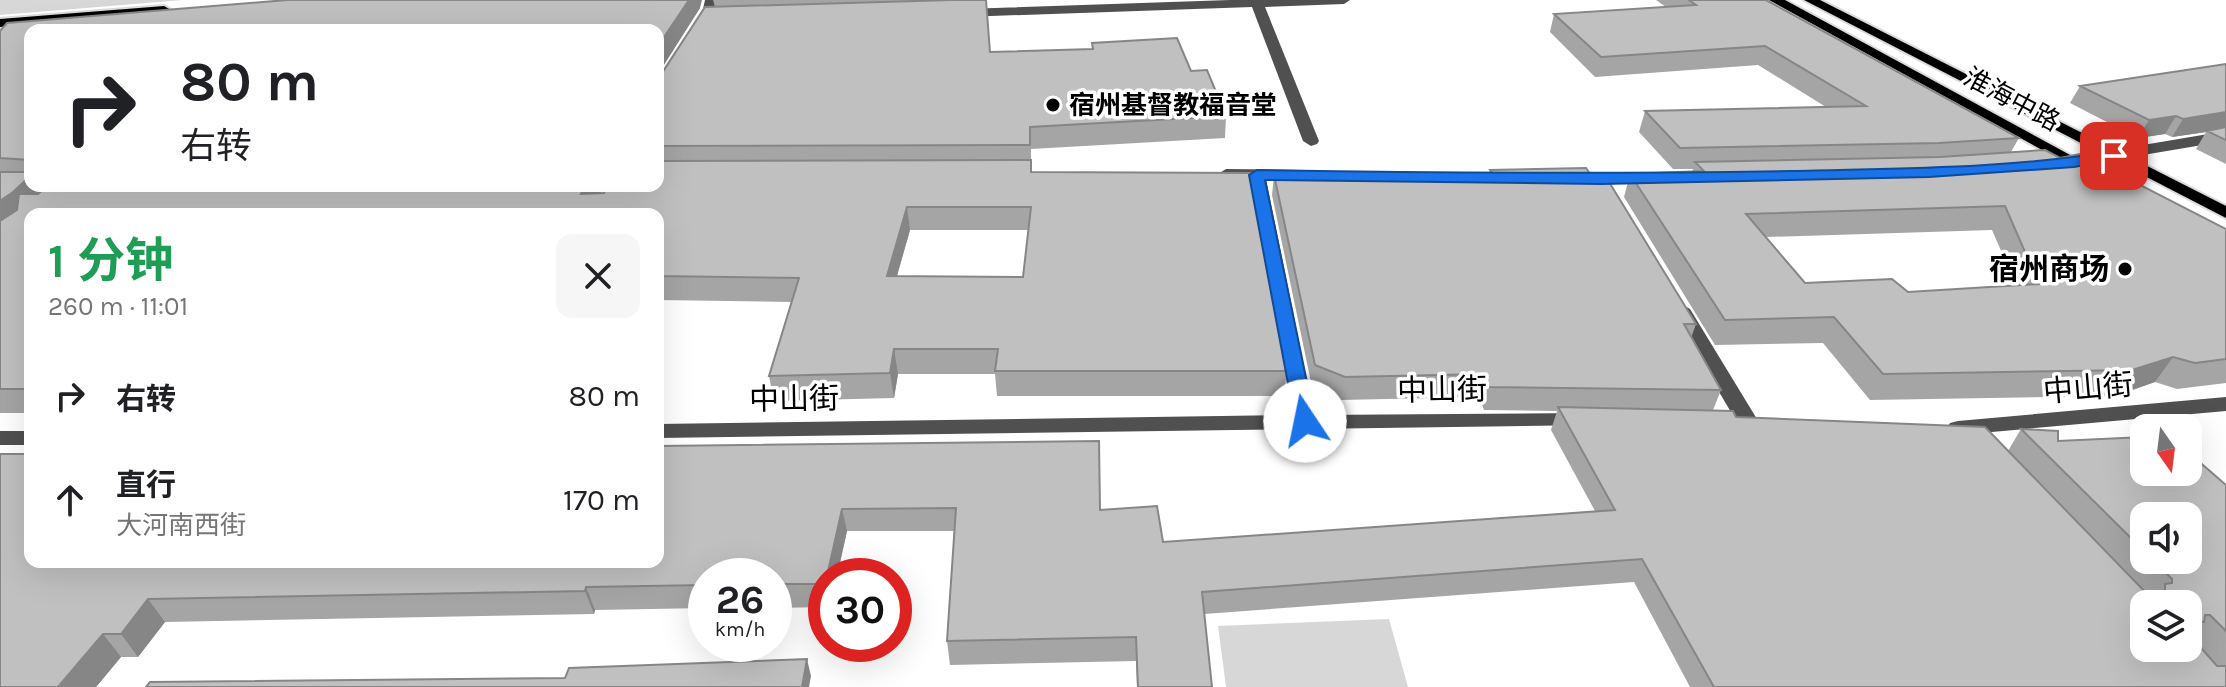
<!DOCTYPE html>
<html lang="zh">
<head>
<meta charset="utf-8">
<style>
  body { margin:0; font-family:Karla,"Noto Sans SC",sans-serif; background:#f6f6f6; color:#202124; height:100vh; display:flex; flex-direction:column; font-size:30px; white-space:nowrap }
  * { box-sizing:border-box; margin:0 }
  p { font-size:26px; color:#757577 }
  .icon { flex:none; width:44px; height:44px; fill:none; stroke:currentColor; stroke-width:2; stroke-linecap:round; stroke-linejoin:round }
  .map { position:relative; flex:1; overflow:hidden }
  .details { position:absolute; left:24px; top:208px; width:640px; height:360px; display:flex; flex-direction:column; background:#fff; border-radius:16px; box-shadow:0 8px 32px #0002 }
  .details>* { flex:none }
  .banner { position:absolute; left:24px; top:24px; width:640px; height:168px; border-radius:16px; box-shadow:0 8px 32px #0002; background:#fff; color:#202124; overflow:hidden }
  .needle { width:52px; rotate:166deg }
  .buttons { position:absolute; left:2130px; top:414px; display:grid; gap:16px }
  .buttons a { display:grid; place-items:center; width:72px; height:72px; border-radius:16px; background:#fff; box-shadow:0 8px 32px #0002; font-size:40px }
  .speed { position:absolute; left:688px; top:558px; display:flex; gap:16px; font-size:40px; font-weight:700; text-align:center }
  .speed>* { display:grid; place-content:center; width:104px; height:104px; border-radius:50%; background:#fff; box-shadow:0 8px 32px #0002; line-height:1 }
  .speed small { font-size:20px; font-weight:400 }
  .speed .limit { border:12px solid #d22; background:#fff; color:#111 }
  .pin { position:absolute; display:grid; place-items:center; width:68px; height:68px; color:#fff; margin:-34px; border-radius:16px; box-shadow:0 4px 12px #0006 }
  .me { position:absolute; width:88px; margin:-44px; rotate:349deg; stroke-linejoin:round; filter:drop-shadow(0 0 6px #0008) }
  .turn { display:flex; align-items:center; gap:28px; height:168px; padding:0 24px; font-size:36px }
  .turn .icon { width:104px; height:104px; stroke-width:2.5 }
  .turn b { display:block; font-size:56px; line-height:68px }
  .round { display:grid; place-items:center; flex:none; width:84px; height:84px; border-radius:16px; background:#f6f6f6 }
  .overview { display:flex; align-items:center; justify-content:space-between; height:136px; padding:0 24px }
  h1 { font-size:48px; font-weight:700; line-height:60px; color:#1e9e55 }
  ul { padding:0; list-style:none }
  li { display:flex; align-items:center; gap:24px; height:104px; padding:0 24px }
  li div { flex:1 }
  li b { display:block; font-size:30px }
  li em { font-style:normal }
  .map>svg:first-child { display:block }
  .green { fill:#d7d7d7 }
  .lines { fill:none; stroke-linecap:round; stroke-linejoin:round }
  .major-casing { stroke:#dbdbdb; stroke-width:4 }
  .minor { fill:#505050; fill-rule:evenodd }
  .major { fill:#000; fill-rule:evenodd }
  .wall { fill:#a5a5a5; fill-rule:evenodd }
  .shaded-wall { fill:#868686 }
  .building { fill:#c0c0c0; stroke:#868686; stroke-width:2; fill-rule:evenodd }
  .route { fill:#1a73e8; stroke:#114b97; stroke-width:2 }
  .poi-dot { fill:#000; stroke:#fff; stroke-width:3 }
  .labels { text-anchor:middle; stroke-width:7; stroke-linejoin:round; paint-order:stroke }
  .far-street-label { font-size:26px; fill:#000; stroke:#fff }
  .far-poi-label { font-size:26px; font-weight:bold; fill:#000; stroke:#fff; text-anchor:start }
  .poi-label { font-size:30px; font-weight:bold; fill:#000; stroke:#fff; text-anchor:end }
  .street-label { font-size:30px; fill:#000; stroke:#fff }
</style>
</head>
<body>
<div class="map">
<svg width="2226" height="687" viewBox="0 0 2226 687">
  <rect width="100%" height="100%" fill="#fff"/>
  <path class="green" d="M0 0H183L0 15Z
    M1389 619 1408 687H1226L1218 626Z"/>
  <g class="lines">
    <defs>
      <path id="major" d="M1769 0H1785L2096 169 2094 172H2082Z
        M1804 0H1820L2226 206V218Z
        M164 6 171 10 169 13 0 27V19Z"/>
    </defs>
    <use href="#major" class="major-casing"/>
    <path class="minor" d="M705 0H717V9L701 34H691L689 31 703 9Z
      M1230 0H1350L1344 4 1265 7 1319 141 1317 144 1311 146 1303 141 1252 7 963 17 956 13 963 9Z
      M2226 131V141L2066 168 2058 163 2066 158Z
      M1226 169 1302 170 1310 175 1302 180 1266 179 1314 415 1582 413 1590 415 1593 420 1590 425 658 438V424L1293 415 1250 179 1220 177 1218 174Z
      M1654 173 1662 178 1660 182 1582 184 1574 179 1582 174Z
      M0 182H30V186H74L66 191 0 192Z
      M1680 303 1690 309 1760 424 1757 429H1741L1738 424 1670 309Z
      M2226 397V411L1958 435 1950 433 1947 428 1950 423 1958 421Z
      M0 431H30V445H0Z"/>
    <use href="#major" class="major"/>
  </g>
  <path class="wall" d="M713 0H986L990 52 1092 49V43L1191 71 1226 116 1225 138 1031 149V172L1287 371 1284 396H997L995 374H898L894 398 774 401 769 376 791 302 658 300V214H30V413H0V31L700 8 658 74V30H30V186L45 188 47 186H605L601 193 658 186V76L662 73 715 7ZM910 230H1029L1023 277 897 276Z
    M1656 0H1766L2019 138 2011 152 2060 158 2226 229V383L2177 389 2155 382 2115 396 1870 400 1823 343 1715 345 1624 197 1630 174 1692 172 1693 169H1673L1639 132 1645 111 1826 107 1758 65 1595 77 1550 32 1554 14 1666 7ZM1992 230 2016 285 1908 292 1805 283 1766 237Z
    M2226 64V164L2196 149 2206 132 2172 137 2165 134 2138 138 2070 103 2080 86Z
    M1490 170 1696 324 1691 338 1721 390 1713 410 1736 417 2008 451 2021 429 2058 441 2226 485V687H1690L1634 582 1204 614 1212 687H1137L1136 661 950 665 947 641 954 531H847L837 576H826V607L774 608V576H706V608L595 610 594 614 165 622 138 657H121L96 687 0 454 658 446 1100 510 1163 542 1595 511 1551 430 1557 411 1484 410 1479 397 1341 400 1312 387 1272 195 1274 175 1489 173ZM2144 516 2188 560H2144ZM2188 604V648H2144Z"/>
  <path class="shaded-wall" d="M689 0H702L700 8 658 74V46Z
    M2226 112V129L2207 131 2206 132 2172 137 2183 119Z
    M2176 116 2165 134 2138 138 2149 120Z
    M30 176V186H44L49 194 0 233V201Z
    M585 186H605L589 214 581 194Z
    M907 207 910 230 890 300 887 276Z
    M894 349 898 374 894 398 890 373Z
    M2173 357 2155 382 2115 396 2132 370Z
    M842 509 847 531 837 576H827Z
    M586 587 595 610 594 614 585 591Z
    M148 599 165 622 138 657 121 634Z
    M103 634 121 657 96 687H58Z
    M807 659 811 676 809 687H802Z"/>
  <path class="building" d="M287 0H689L658 46V30H30V160L0 158V31L7 23Z
    M951 0H986L990 52 1093 49 1092 43 1177 38 1191 71 1207 70 1226 116 1030 127V145L658 146V76L662 73 705 7Z
    M1689 0H1766L2019 138 1939 143 1680 148 1645 111 1866 106 1765 46 1601 57 1554 14 1696 5Z
    M2226 64V112L2183 119 2176 116 2149 120 2080 86Z
    M2226 127V140L2207 131Z
    M2045 150 2060 158 2080 154 2226 229V359L2195 363 2173 357 2132 370 1883 374 1834 317 1725 320 1630 174 1704 171 1695 162 1940 157ZM2005 206 2039 284 1908 292 1892 279 1805 283 1746 214Z
    M1031 160V172L1252 173 1287 371H995L998 349H894L890 373 769 376 799 278 658 276V214H30V389H0V221L17 210 19 194H38L47 186H585L581 194 604 193 607 186H658V161ZM907 207H1031L1023 277 887 276Z
    M1586 168 1593 178 1606 177 1696 324H1684L1721 390 1489 387 1485 374 1345 377 1315 365 1274 175 1492 173 1490 170Z
    M0 172H30V176L13 192 0 201Z
    M1558 407 1733 411 1736 417 1985 427 2151 598 2161 602 2165 599V584L2172 583V579L2153 560H2188V516H2144V551L2021 429 2058 431V441L2144 437V472H2188V452L2226 485V631L2210 615H2205L2204 622H2188V604H2144V648H2188V633L2217 666H2226V687H1714L1642 559 1202 592 1212 687H1138L1136 637 947 641 956 508 842 509 827 576H826L825 584H774V576H706V585L586 587 585 591 148 599 121 634H103L58 687H0V454H30V562H658V446L1099 441 1100 510 1157 506 1163 542 1615 510Z
    M807 659 802 687H146L150 682 565 678 569 668Z"/>
  <path class="route" d="M2114 151 2119 152V159L2074 167 1929 177 1601 184 1265 180 1315 421 1305 428 1295 421 1249 175 1257 170C1436 173 1614 174 1792 171 1899 168 2008 169 2114 151Z"/>
  <g class="poi-dot">
    <circle cx="1053" cy="105" r="8"/>
    <circle cx="2125" cy="269" r="8"/>
  </g>
  <g class="labels">
    <g class="far-street-label">
      <text transform="translate(2012 99) rotate(28)" y="9">淮海中路</text>
    </g>
    <g class="far-poi-label">
      <text x="1069" y="114">宿州基督教福音堂</text>
    </g>
    <g class="poi-label">
      <text x="2109" y="279">宿州商场</text>
    </g>
    <g class="street-label">
      <text transform="translate(2088 388) rotate(-5)" y="10">中山街</text>
      <text transform="translate(1442 390) rotate(-1)" y="10">中山街</text>
      <text transform="translate(794 399) rotate(-1)" y="10">中山街</text>
    </g>
  </g>
</svg>
<div class="buttons">
<a><svg class="needle" viewBox="-14 -14 28 28"><path d="M0-13l5 13h-10z" fill="#e53935"/><path d="M0 13l5-13h-10z" fill="#757577"/></svg></a>
<a><svg class="icon" aria-label="sound" viewBox="0 0 24 24"><path d="M4 9h4l5-4v14l-5-4H4zM17 9q2 3 0 6"/></svg></a>
<a><svg class="icon" aria-label="layers" viewBox="0 0 24 24"><path d="M12 4l9 5-9 5-9-5zM3 14l9 5 9-5"/></svg></a>
</div>
<div class="speed"><div>26<small>km/h</small></div><div class="limit">30</div></div>
<div class="pin" style="left:2114px;top:156px;background:#d93025"><svg class="icon" aria-label="arrive" viewBox="0 0 24 24"><path d="M6 21V4h12l-3 4 3 4H6"/></svg></div>
<svg class="me" style="left:1305px;top:421px" viewBox="-20 -20 40 40"><circle r="19" fill="#fff"/><path d="M0-13L10 11 0 6-10 11z" fill="#1a73e8"/></svg>
<div class="banner">
<div class="turn"><svg class="icon" aria-label="right" viewBox="0 0 24 24"><path d="M7 20v-9h11M14 6l5 5-5 5"/></svg><div><b>80 m</b>右转</div></div>
</div>
<section class="details">
<div class="overview"><div><h1>1 分钟</h1><p>260 m · 11:01</p></div><a class="round"><svg class="icon" aria-label="close" viewBox="0 0 24 24"><path d="M6 6l12 12M18 6L6 18"/></svg></a></div>
<ul>
<li><svg class="icon" aria-label="right" viewBox="0 0 24 24"><path d="M7 20v-9h11M14 6l5 5-5 5"/></svg><div><b>右转</b></div><em>80 m</em></li>
<li><svg class="icon" aria-label="ahead" viewBox="0 0 24 24"><path d="M12 20V5M6 11l6-6 6 6"/></svg><div><b>直行</b><p>大河南西街</p></div><em>170 m</em></li>
</ul>
</section>
</div>
</body>
</html>
